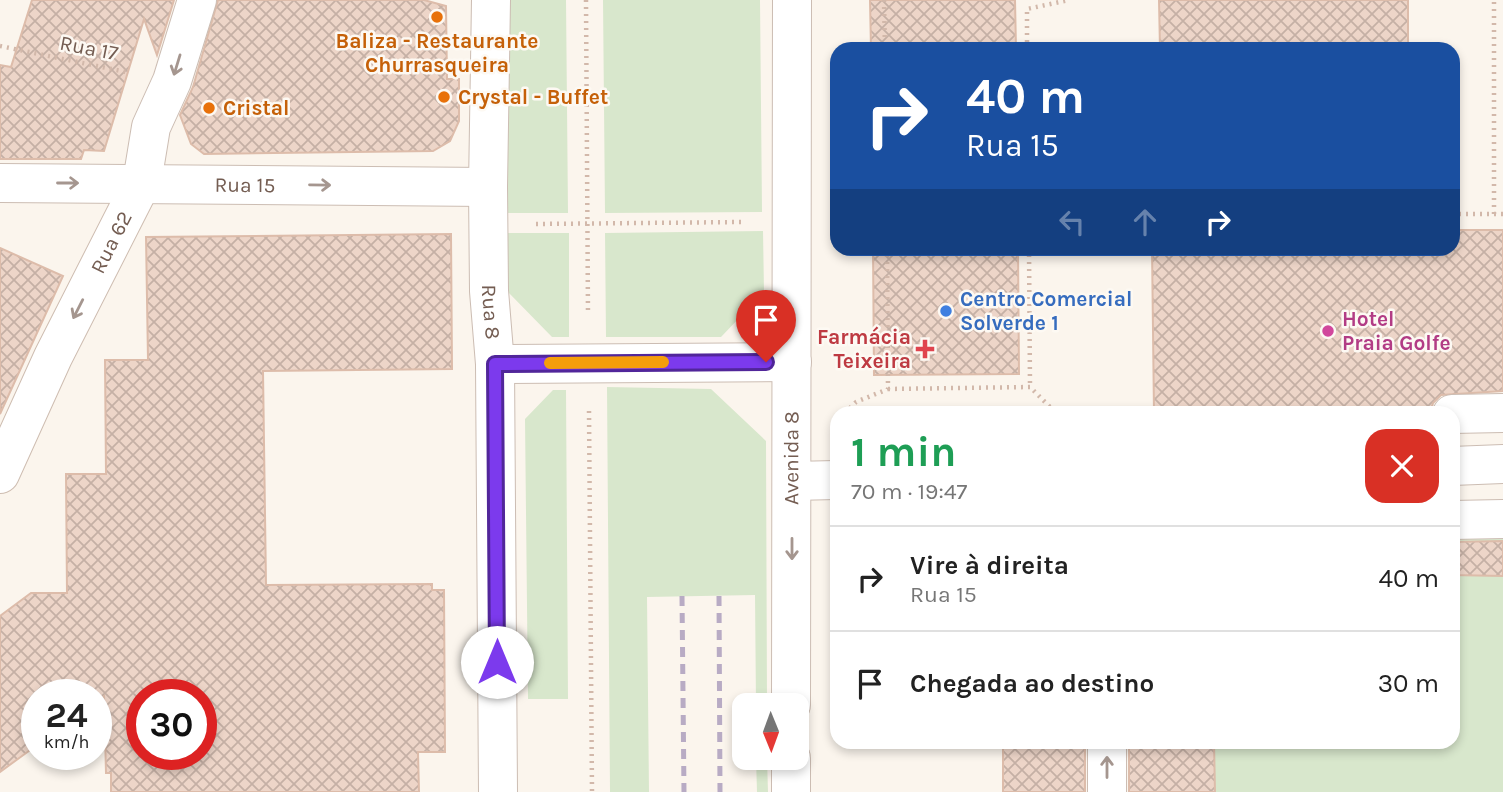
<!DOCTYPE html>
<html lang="pt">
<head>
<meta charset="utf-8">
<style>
  body { margin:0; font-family:Karla,sans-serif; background:#f2f2f2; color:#222; height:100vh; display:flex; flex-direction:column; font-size:26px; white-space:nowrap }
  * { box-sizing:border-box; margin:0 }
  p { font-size:23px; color:#767676 }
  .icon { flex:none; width:38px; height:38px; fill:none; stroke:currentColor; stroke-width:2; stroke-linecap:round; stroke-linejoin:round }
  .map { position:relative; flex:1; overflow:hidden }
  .details { position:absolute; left:830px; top:406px; width:630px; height:343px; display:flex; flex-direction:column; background:#fff; border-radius:21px; box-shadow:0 4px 10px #0003 }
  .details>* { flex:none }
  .top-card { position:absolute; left:830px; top:42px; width:630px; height:214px; border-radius:21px; box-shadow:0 4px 10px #0003; background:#1a4fa0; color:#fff; overflow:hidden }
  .needle { width:46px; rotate:179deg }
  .fabs { position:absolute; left:732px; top:693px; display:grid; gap:14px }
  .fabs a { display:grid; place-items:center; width:77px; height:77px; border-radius:14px; background:#fff; box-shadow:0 4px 10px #0003; font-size:35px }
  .speed { position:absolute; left:21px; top:679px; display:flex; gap:14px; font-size:35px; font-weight:700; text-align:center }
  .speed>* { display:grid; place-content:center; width:91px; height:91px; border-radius:50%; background:#fff; box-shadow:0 4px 10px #0003; line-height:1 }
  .speed small { font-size:18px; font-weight:400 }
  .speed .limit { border:10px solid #d22; background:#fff; color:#111 }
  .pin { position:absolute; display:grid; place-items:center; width:60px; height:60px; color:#fff; margin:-72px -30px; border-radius:50% 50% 50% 0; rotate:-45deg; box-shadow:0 0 7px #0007 }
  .pin .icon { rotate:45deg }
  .me { position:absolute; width:77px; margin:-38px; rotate:0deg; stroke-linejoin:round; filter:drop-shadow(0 0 5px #0008) }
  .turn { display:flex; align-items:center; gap:24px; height:147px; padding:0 21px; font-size:32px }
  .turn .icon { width:91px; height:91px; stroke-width:2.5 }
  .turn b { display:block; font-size:49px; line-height:60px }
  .lanes { display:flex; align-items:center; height:66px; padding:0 21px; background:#0003; justify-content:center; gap:35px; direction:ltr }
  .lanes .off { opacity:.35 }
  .round { display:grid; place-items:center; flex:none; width:74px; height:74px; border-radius:21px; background:#f2f2f2 }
  .head { display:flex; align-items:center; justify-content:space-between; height:119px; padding:0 21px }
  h1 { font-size:42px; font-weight:700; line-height:52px; color:#1e9e55 }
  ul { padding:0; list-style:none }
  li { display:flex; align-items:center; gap:21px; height:105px; padding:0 21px; border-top:2px solid #e0e0e0 }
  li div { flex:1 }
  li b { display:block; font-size:26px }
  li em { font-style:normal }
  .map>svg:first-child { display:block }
  .green { fill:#d8e7cc }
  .building { fill:url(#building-cross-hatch); stroke:#ddbcaa; stroke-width:2; fill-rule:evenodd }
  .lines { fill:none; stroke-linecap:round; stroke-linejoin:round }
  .street-casing { stroke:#ccbdb3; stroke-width:40 }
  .secondary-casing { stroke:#cebdb1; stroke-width:40 }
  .path { stroke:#d2b8aa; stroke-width:4.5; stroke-dasharray:2 5; stroke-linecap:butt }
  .street { stroke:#fff; stroke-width:38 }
  .secondary { stroke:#fff; stroke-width:38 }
  .rail { stroke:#b8abc4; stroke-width:5; stroke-dasharray:10 7; stroke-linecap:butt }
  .oneway { stroke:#a5968f }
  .route-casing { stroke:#51269a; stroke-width:18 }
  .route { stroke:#7c3aed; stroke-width:12 }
  .slow { stroke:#f59e0b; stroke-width:12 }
  .food-dot { fill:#e8710a; stroke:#fdf9f3; stroke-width:2.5 }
  .shop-dot { fill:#3f7fe0; stroke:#fdf9f3; stroke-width:2.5 }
  .hotel-dot { fill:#d1479c; stroke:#fdf9f3; stroke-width:2.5 }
  .health-dot { fill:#e0444e; stroke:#fdf9f3; stroke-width:2.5 }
  .labels { text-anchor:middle; stroke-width:5; stroke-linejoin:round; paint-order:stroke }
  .food-label { font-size:21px; font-weight:bold; fill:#c56008; stroke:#fdf9f3; text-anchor:start }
  .street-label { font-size:21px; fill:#745d52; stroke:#fdf9f3 }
  .shop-label { font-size:21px; font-weight:bold; fill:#366cbe; stroke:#fdf9f3; text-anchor:start }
  .hotel-label { font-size:21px; font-weight:bold; fill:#b23c85; stroke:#fdf9f3; text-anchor:start }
  .health-label { font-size:21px; font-weight:bold; fill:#be3a42; stroke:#fdf9f3; text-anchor:end }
</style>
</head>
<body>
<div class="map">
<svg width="1503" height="792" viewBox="0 0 1503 792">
  <defs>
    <pattern id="building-cross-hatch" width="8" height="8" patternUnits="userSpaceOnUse" patternTransform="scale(1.75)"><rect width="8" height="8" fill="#edd5c8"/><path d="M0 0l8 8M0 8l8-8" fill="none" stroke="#c5b0a5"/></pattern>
  </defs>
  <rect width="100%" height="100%" fill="#fbf5ed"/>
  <path class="green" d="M503 0H566L568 213H506Z
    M603 0H760L762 212 605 213Z
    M763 231 764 292 721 337H606L605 233Z
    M507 233H569V337H552L508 292Z
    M607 387 711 389 766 441 767 705H756L755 595 647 597 649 792H610Z
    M553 390H566L568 699H528L525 419Z
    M1503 519V792H1133V742H1452L1453 520Z
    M756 758H767L768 792H757Z"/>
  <path class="building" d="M32 0H174L157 55 144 19 104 151 84 150 81 159H0V65L11 67Z
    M218 0H424L446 6 447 79H459V121L450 141 433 151 204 154 191 144 180 115 193 87Z
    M870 0H1015L1016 49H871Z
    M1159 0H1408V49H1160Z
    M1452 230H1503V391L1441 395 1433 403 1430 413H1154L1152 248H1452Z
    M451 234 452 369 263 371 266 585 432 584V590H444L445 752H418L419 792H111V773H106L104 696 96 702V695H37V745L0 772V616L31 593H67L66 474H106L105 360H148L146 237ZM142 695H201V754H142Z
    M0 248 63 276 0 414Z
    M873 248H1018L1019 374 874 375Z
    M1503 541V576L1452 575V542Z
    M1003 742H1085V792H1003Z
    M1129 742H1214L1215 792H1129Z"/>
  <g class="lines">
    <defs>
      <g id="street">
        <path id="s1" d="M491 0 488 187 489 291 495 364 498 792"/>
        <path d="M142 182 151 127 172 81 197 0"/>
        <path id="s2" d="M0 183 488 187"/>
        <path d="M495 364 792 362"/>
        <path d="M1452 414 1503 413"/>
        <path d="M1452 466 1503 464"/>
        <path d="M793 481 836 480"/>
        <path d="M1452 520 1503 519"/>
        <path id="s3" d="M791 705 792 0"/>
        <path d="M1107 742V792"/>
        <path d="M791 792V758"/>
      </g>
      <g id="secondary">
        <path id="s4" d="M0 474 53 357 142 182"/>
      </g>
    </defs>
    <use href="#street" class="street-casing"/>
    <use href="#secondary" class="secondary-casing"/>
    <path class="path" d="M586 0 588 315
      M884 0 885 49
      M0 46 126 72
      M1027 49V9L1069 0
      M1452 214H1503
      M1494 214V0
      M536 224 745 222
      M1029 248 1030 387
      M888 389 1030 387 1056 413
      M589 411 592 792
      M845 413 856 402 888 389 887 248"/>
    <use href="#street" class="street"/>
    <use href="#secondary" class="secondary"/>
    <path class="rail" d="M682 596 684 792
      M719 596 720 792"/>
  </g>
  <defs><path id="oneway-shaft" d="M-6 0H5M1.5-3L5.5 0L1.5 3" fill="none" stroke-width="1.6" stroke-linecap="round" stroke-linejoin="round" transform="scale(1.75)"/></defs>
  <g class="oneway">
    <use href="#oneway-shaft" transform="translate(177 65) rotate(107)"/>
    <use href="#oneway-shaft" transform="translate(68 183)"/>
    <use href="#oneway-shaft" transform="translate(320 185) rotate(1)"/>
    <use href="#oneway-shaft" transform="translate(78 309) rotate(117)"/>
    <use href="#oneway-shaft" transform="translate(792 549) rotate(90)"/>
    <use href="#oneway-shaft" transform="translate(1107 767) rotate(-90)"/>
  </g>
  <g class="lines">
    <defs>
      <path id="route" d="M497 662 495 364 766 362"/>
    </defs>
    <use href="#route" class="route-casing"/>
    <use href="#route" class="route"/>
    <path class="slow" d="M550 363 663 362"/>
  </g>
  <g class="food-dot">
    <circle cx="437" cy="17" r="7"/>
    <circle cx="444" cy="97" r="7"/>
    <circle cx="209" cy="108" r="7"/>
  </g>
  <circle class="shop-dot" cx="946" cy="311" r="7"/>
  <circle class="hotel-dot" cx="1328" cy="331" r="7"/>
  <path class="health-dot" d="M921.5 338.5h7v7h7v7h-7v7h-7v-7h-7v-7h7z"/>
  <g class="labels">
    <g class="food-label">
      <text x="437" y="48" text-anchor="middle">Baliza - Restaurante<tspan x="437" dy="24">Churrasqueira</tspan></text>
      <text x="458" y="104">Crystal - Buffet</text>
      <text x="223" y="115">Cristal</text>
    </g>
    <g class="street-label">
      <text transform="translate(89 48) rotate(11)" y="7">Rua 17</text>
      <text dy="7" stroke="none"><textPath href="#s2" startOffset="245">Rua 15</textPath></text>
      <text dy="7" stroke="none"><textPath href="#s4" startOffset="257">Rua 62</textPath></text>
      <text dy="7" stroke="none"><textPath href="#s1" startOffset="312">Rua 8</textPath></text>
      <text dy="7" stroke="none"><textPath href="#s3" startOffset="247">Avenida 8</textPath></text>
    </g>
    <g class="shop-label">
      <text x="960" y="306">Centro Comercial<tspan x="960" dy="24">Solverde 1</tspan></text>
    </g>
    <g class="hotel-label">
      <text x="1342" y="326">Hotel<tspan x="1342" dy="24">Praia Golfe</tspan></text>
    </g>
    <g class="health-label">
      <text x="911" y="344">Farmácia<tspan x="911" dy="24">Teixeira</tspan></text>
    </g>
  </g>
</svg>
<div class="fabs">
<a><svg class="needle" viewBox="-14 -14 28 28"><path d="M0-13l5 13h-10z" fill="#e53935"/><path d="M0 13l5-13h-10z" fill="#767676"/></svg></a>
</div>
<div class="speed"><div>24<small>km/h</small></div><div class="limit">30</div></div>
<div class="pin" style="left:766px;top:362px;background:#d93025"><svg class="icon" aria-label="arrive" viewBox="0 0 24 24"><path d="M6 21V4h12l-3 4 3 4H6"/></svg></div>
<svg class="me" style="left:497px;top:662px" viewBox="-20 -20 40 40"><circle r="19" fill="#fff"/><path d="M0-13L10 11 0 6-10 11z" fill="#7c3aed"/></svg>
<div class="top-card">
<div class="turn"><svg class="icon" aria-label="right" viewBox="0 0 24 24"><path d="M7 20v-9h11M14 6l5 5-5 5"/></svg><div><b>40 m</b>Rua 15</div></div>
<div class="lanes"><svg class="icon off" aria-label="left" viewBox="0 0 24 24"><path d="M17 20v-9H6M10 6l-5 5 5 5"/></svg><svg class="icon off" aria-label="ahead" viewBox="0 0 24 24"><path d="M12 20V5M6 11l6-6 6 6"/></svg><svg class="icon" aria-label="right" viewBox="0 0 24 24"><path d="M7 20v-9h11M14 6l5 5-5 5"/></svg></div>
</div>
<section class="details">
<div class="head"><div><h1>1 min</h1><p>70 m · 19:47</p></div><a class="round" style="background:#d93025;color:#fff"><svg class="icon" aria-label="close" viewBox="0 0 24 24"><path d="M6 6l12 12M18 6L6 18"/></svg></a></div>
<ul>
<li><svg class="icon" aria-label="right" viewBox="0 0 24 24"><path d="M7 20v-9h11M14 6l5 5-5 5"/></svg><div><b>Vire à direita</b><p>Rua 15</p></div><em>40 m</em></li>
<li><svg class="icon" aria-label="arrive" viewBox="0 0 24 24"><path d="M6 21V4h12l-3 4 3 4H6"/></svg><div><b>Chegada ao destino</b></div><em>30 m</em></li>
</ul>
</section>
</div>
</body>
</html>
